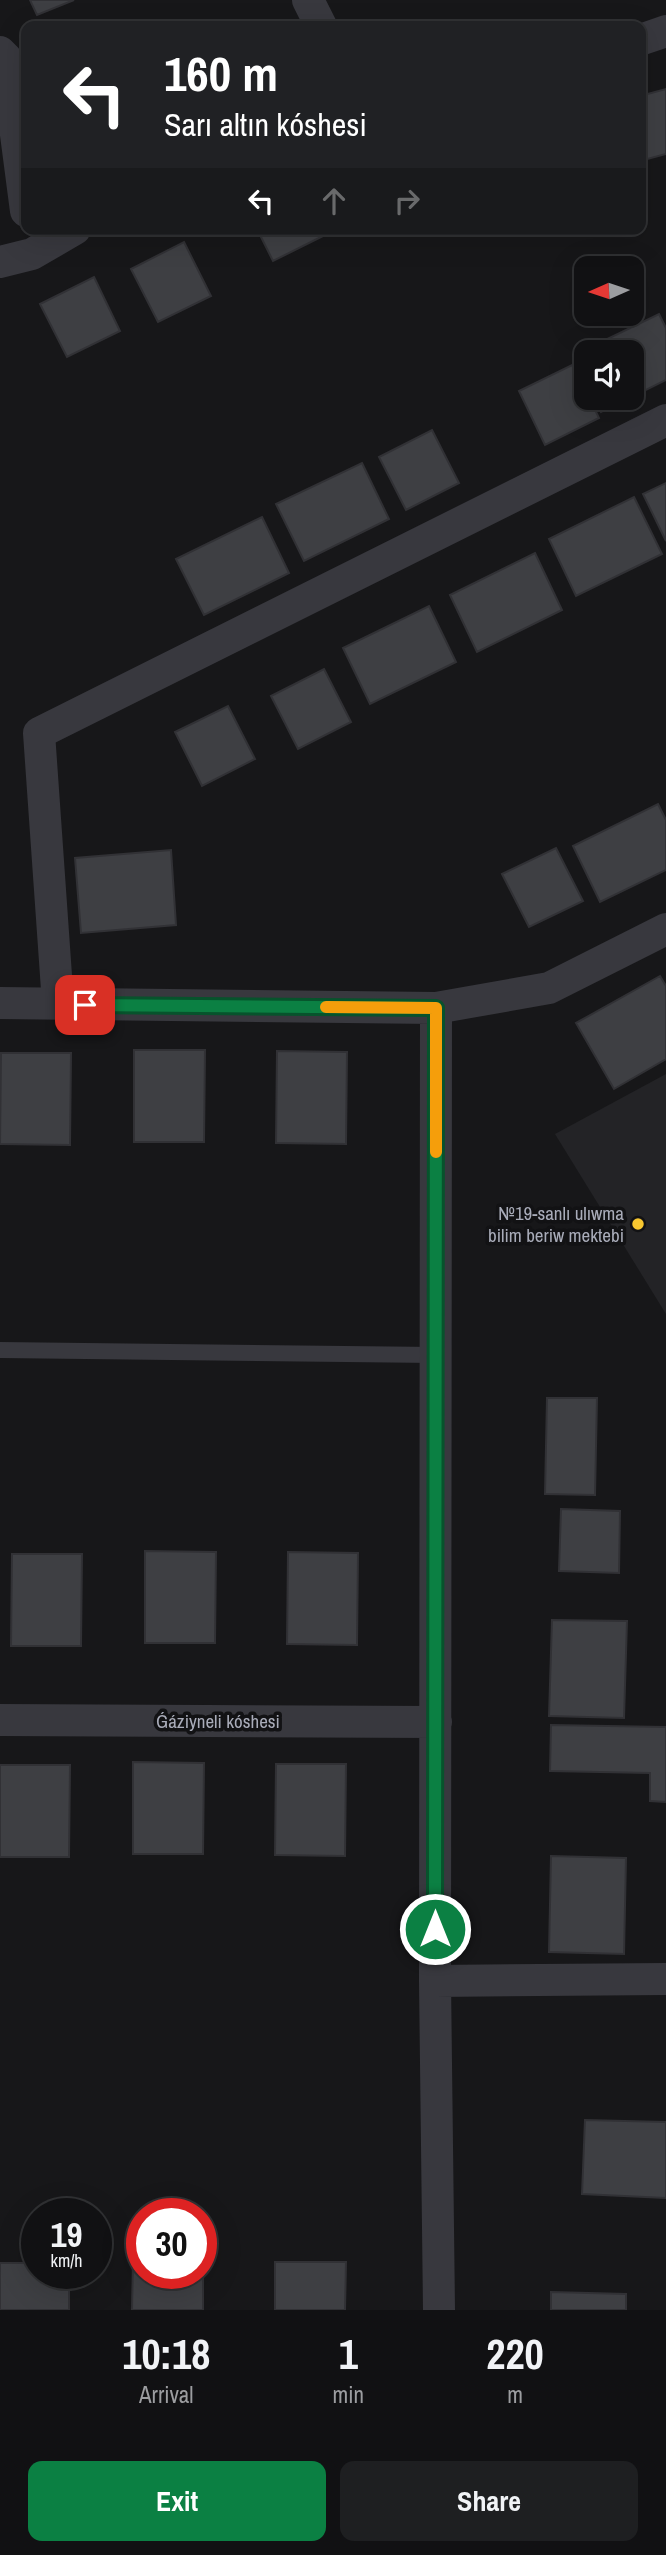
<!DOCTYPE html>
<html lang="en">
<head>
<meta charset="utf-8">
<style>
  body { margin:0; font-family:"Archivo Narrow",sans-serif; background:#1e1f21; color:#f1f3f6; height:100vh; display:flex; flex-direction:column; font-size:26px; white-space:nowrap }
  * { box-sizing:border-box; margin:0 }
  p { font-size:23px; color:#9c9da0 }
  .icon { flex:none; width:38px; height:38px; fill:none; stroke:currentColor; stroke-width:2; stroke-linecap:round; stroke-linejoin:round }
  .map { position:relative; height:2310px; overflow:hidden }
  .sheet { display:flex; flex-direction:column; background:#111113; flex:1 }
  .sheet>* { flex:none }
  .guide { position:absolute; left:21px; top:21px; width:625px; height:214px; border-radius:14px; box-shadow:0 7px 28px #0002,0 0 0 2px #303133; background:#202124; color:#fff; overflow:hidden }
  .needle { width:46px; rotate:267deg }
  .fabs { position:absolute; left:574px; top:256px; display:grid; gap:14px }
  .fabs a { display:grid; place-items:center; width:70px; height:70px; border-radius:14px; background:#111113; box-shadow:0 7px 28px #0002,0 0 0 2px #303133; font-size:35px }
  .speed { position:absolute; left:21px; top:2198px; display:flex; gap:14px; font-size:35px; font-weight:700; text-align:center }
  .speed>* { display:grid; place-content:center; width:91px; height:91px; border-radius:50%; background:#111113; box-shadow:0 7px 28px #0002,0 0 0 2px #303133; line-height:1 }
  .speed small { font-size:18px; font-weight:400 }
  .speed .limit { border:10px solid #d22; background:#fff; color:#111 }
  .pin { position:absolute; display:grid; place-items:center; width:60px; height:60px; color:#fff; margin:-30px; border-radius:14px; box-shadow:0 4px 10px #0006 }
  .me { position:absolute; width:77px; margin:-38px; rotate:0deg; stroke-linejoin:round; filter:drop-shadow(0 0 5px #0008) }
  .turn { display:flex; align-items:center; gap:24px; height:147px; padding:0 28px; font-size:32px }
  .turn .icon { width:91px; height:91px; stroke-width:2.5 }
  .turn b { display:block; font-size:49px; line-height:60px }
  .lanes { display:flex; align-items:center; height:66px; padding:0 28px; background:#0003; justify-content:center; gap:35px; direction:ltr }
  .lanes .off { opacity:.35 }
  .eta { display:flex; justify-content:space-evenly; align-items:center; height:119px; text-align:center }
  .eta b { font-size:42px; font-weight:700; line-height:49px }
  .cta { display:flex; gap:14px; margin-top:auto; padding:14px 28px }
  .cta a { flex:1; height:80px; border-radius:14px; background:#0b8043; color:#fff; font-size:28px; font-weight:700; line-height:80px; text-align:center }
  .cta a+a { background:#1e1f21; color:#f1f3f6 }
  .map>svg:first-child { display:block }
  .built { fill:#232326 }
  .building { fill:#3e3f43; stroke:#313135; stroke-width:2 }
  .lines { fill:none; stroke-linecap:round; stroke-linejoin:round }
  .service { stroke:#38383e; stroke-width:16 }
  .minor { stroke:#38383e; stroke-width:32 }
  .route-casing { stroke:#07532c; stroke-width:18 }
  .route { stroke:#0b8043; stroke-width:12 }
  .slow { stroke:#f59e0b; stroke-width:12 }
  .poi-dot { fill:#f8c730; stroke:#121214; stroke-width:2.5 }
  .labels { text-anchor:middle; stroke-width:7; stroke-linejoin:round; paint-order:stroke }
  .poi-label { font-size:19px; fill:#a9acb9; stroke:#121214; text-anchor:end }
  .street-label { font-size:19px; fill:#a9acb9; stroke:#121214 }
</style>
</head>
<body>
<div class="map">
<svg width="666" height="2310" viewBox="0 0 666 2310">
  <rect width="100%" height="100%" fill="#171719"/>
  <path class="built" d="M666 1074V1314L555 1134Z"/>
  <path class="building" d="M30 0H74L37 15Z
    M666 89V154L640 161V96Z
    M257 229H324L327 234 273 261Z
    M184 242 211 296 158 322 131 269Z
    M94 277 120 331 67 357 40 304Z
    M659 314 666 328V380L632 397V352H586V381L574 355Z
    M572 365 586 393V397H589L599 418 545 445 519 391Z
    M594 397H631L601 412Z
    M432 430 459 483 406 510 379 457Z
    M362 463 389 519 304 561 276 504Z
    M666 483V541L643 494Z
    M634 497 662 554 576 596 549 539Z
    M262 517 289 573 204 615 176 559Z
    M535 553 562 610 477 652 450 595Z
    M429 606 456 662 370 704 343 648Z
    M324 669 351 722 298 749 271 696Z
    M228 706 255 759 202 786 175 732Z
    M658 804 666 820V870L600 902 573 846Z
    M556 848 583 901 529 927 502 874Z
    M171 850 176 925 81 933 75 858Z
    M660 976 666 986V1059L614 1089 576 1023Z
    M134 1050H205L204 1142H134Z
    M277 1051 347 1052 346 1144 276 1143Z
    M1 1053H71L70 1145 0 1144Z
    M547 1398H597L595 1495 545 1494Z
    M561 1509 620 1511 619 1573 559 1571Z
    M145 1551 216 1552 215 1643H145Z
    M288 1552 358 1553 357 1645 287 1644Z
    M12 1554H82L81 1646H11Z
    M552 1620 627 1621 624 1718 549 1716Z
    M551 1725 666 1727V1802L650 1801V1773L550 1771Z
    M133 1762 204 1763 203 1854H133Z
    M276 1764H346L345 1856 275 1855Z
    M0 1765H70L69 1857H0Z
    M551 1856 626 1858 624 1954 549 1952Z
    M585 2120 666 2122V2198L582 2194Z
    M133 2260H142V2273H201V2261H203V2310H132Z
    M275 2262H346L345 2310H275Z
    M0 2263H37V2273H69V2310H0Z
    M551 2292 626 2294V2310H551Z"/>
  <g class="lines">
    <path class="service" d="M0 1350 436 1355"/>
    <path class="minor" d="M308 0 321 26
      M640 40 666 31
      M0 52 6 58 26 211
      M0 262 32 254 75 229
      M0 1003 436 1008 549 988 666 929
      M58 1004 39 733 666 420
      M436 1008 435 1981 439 2310
      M0 1720 436 1722
      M435 1981 666 1979"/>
  </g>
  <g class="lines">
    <defs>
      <path id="route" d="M85 1005 436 1008 435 1929"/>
    </defs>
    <use href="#route" class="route-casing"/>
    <use href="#route" class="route"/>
    <path class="slow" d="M326 1007 436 1008V1152"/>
  </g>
  <circle class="poi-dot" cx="638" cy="1224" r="7"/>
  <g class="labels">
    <g class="poi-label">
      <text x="624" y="1220">№19-sanlı ulıwma<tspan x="624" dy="22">bilim beriw mektebi</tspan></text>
    </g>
    <g class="street-label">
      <text x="218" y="1728">Ǵáziyneli kóshesi</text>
    </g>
  </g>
</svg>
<div class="fabs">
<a><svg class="needle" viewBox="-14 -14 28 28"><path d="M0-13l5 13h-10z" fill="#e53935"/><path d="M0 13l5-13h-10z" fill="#9c9da0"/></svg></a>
<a><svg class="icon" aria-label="sound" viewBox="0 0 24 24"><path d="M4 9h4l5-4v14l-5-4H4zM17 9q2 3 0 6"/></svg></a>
</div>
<div class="speed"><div>19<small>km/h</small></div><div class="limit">30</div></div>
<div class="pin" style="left:85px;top:1005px;background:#d93025"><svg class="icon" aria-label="arrive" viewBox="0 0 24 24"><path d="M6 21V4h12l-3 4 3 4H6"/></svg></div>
<svg class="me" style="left:435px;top:1929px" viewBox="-20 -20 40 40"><circle r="17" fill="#0b8043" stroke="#fff" stroke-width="3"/><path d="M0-11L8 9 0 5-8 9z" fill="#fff"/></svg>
<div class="guide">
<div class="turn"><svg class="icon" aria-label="left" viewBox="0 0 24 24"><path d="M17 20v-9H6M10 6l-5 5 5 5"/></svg><div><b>160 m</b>Sarı altın kóshesi</div></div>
<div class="lanes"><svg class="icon" aria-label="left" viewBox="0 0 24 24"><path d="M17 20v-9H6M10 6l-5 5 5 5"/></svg><svg class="icon off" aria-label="ahead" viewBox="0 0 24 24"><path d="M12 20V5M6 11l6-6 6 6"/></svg><svg class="icon off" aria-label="right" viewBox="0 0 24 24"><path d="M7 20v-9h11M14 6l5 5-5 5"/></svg></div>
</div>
</div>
<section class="sheet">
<div class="eta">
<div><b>10:18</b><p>Arrival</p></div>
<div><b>1</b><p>min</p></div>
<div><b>220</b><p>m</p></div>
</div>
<div class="cta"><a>Exit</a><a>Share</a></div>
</section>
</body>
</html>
